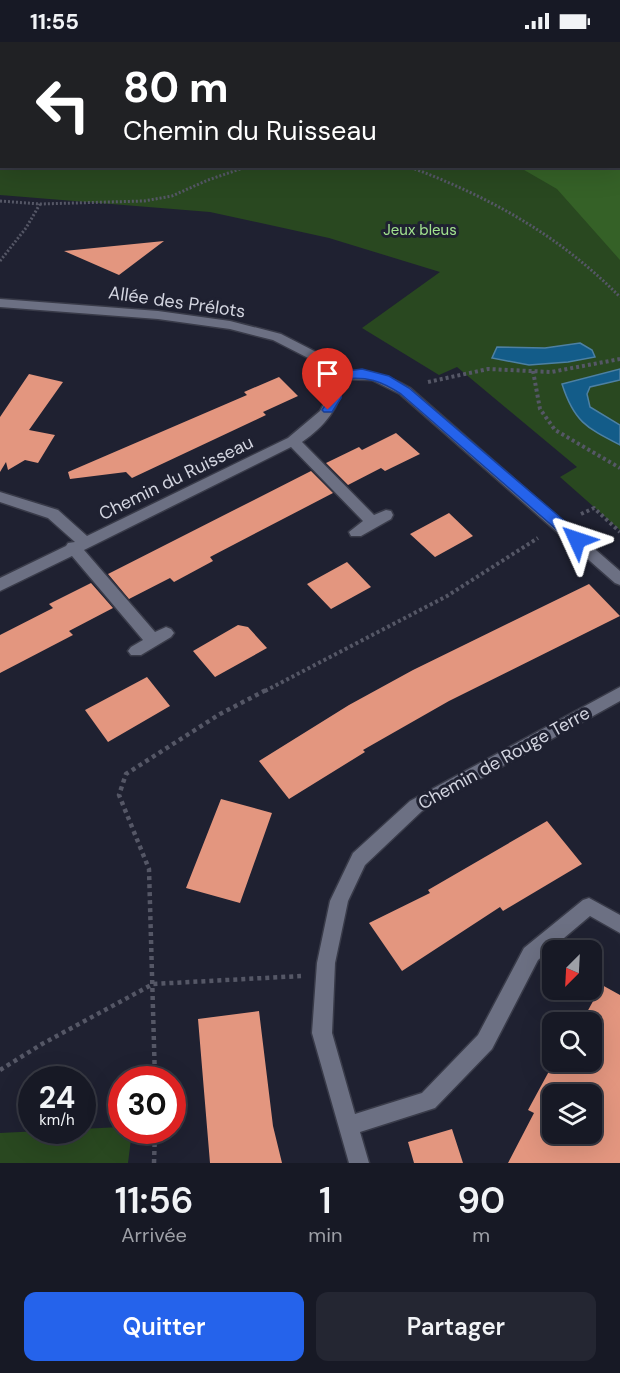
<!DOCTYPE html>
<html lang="fr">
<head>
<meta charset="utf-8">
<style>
  body { margin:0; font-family:"DM Sans",sans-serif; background:#242632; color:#f1f3f6; height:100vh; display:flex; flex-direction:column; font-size:22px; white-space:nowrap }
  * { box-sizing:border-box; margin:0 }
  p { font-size:20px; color:#9ea0a7 }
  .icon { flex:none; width:33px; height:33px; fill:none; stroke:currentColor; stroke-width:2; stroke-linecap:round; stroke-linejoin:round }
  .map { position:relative; height:1121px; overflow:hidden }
  .side { display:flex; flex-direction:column; background:#171925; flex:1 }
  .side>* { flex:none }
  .hud { position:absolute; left:0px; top:0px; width:621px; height:126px; box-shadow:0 6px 24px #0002,0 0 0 2px #363842; background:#202124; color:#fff; overflow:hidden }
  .needle { width:39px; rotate:204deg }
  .controls { position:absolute; left:542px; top:898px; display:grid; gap:12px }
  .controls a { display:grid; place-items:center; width:60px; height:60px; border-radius:12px; background:#171925; box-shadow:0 6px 24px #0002,0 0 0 2px #363842; font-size:30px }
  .speed { position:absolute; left:18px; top:1024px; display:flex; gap:12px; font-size:30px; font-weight:700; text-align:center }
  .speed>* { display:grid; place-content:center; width:78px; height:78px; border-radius:50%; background:#171925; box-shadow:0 6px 24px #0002,0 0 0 2px #363842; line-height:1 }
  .speed small { font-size:15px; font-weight:400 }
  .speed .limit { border:9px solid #d22; background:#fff; color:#111 }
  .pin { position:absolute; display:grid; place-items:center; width:51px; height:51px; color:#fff; margin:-62px -26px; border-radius:50% 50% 50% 0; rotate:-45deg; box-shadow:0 0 6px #0007 }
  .pin .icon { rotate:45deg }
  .me { position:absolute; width:66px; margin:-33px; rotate:312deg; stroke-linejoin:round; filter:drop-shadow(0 0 4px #0008) }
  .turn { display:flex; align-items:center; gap:21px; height:126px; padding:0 24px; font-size:27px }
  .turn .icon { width:78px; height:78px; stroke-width:2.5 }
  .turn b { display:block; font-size:42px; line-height:51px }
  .eta { display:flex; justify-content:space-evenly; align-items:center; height:102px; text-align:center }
  .eta b { font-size:36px; font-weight:600; line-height:42px }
  .cta { display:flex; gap:12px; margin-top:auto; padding:12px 24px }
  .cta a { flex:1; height:69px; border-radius:12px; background:#2563eb; color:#fff; font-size:24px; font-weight:600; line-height:69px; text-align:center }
  .cta a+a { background:#242632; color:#f1f3f6 }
  .status { display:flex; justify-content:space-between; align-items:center; height:42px; padding:0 30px; background:#171925; direction:ltr }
  .status svg { height:16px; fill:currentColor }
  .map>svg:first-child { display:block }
  .green { fill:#294820 }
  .forest { fill:#356127 }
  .water { fill:#135c89; stroke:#4d80a3; stroke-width:1.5 }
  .building { fill:#e3967f; fill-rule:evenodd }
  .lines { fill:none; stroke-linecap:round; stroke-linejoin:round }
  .minor-casing { stroke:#393b49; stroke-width:3 }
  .path-far2 { stroke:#555766; stroke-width:3; stroke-dasharray:2 2; stroke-linecap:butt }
  .path-far1 { stroke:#555766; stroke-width:4; stroke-dasharray:3 3; stroke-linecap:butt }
  .path { stroke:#555766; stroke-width:4.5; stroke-dasharray:4 4; stroke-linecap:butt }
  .minor { fill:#6c7083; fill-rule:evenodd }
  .route { fill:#2563eb; stroke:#184099; stroke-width:1.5 }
  .labels { text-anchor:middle; stroke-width:6; stroke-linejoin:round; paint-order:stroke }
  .far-park-label { font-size:15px; fill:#a2e28f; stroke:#1f2131 }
  .street-label { font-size:18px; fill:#d3d5e0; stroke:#1f2131 }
</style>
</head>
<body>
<div class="status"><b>11:55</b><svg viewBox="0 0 49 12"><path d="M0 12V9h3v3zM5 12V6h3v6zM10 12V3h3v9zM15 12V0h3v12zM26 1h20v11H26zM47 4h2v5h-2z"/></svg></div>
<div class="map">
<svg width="620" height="1121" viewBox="0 0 620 1121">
  <rect width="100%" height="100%" fill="#1f2131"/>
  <path class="green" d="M0 0 332 1 2 2V124H620V52V488L560 435 577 425 457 325 439 333 362 286 440 230 329 196 210 170 0 153Z
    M121 1085 122 1089H132L128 1121H0V1091Z"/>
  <path class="forest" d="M330 0H620V52V2Z
    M620 96V218L557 147 519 125 620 124Z"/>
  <path class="water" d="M580 301 592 308 595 315 568 320 529 323 492 316 497 305 545 306Z
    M620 327V338L590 345 587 352 590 365 620 383V403C587 386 574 380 562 342Z"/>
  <path class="building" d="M164 199 119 233 64 209Z
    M29 332 63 340 29 388 55 393 38 421 25 418 8 428 6 420 0 430V375Z
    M279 335 298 354 263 370 266 373 132 436 126 430 70 437 68 430 247 353 244 350Z
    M396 391 420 412 385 429 381 426 348 443 326 421 359 405 362 408Z
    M311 429 333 451 210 515 213 519 174 540 170 536 129 557 108 532Z
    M449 471 473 494 435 515 410 492Z
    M347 520 371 545 331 567 307 542Z
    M91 541 113 566 69 589 73 593 0 631V593L53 566 49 562Z
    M589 542 620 574 449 659 363 708 365 710 289 757 259 719 349 663 413 628Z
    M238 583 248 585 267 606 215 635 193 609Z
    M147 635 170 664 108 700 85 668Z
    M221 757 272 771 240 861 186 846Z
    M547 779 582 822 503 869 500 865 402 929 369 881 430 851 428 848Z
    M602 943 620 953V1121H508L534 1071 528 1068 554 1020H591V981H581ZM552 1053H591V1092H552Z
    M259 969 273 1084 282 1121H210L198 977Z
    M452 1087 463 1121H414L408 1100Z"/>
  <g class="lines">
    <defs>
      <path id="minor" d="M0 257 158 269 230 279 281 292 322 313 341 330C367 327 387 333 410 346L620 529V543L615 541 400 352 372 338 344 337C340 366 325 384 302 400L374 473 386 468 391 469 393 473 391 477 361 494H351L349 490 363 479 291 405 84 508 155 590 166 585 171 587 174 591 171 595 141 613H131L128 609 131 605 143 598 72 514 0 549V536L66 504 68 501 75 500 48 476 0 460V450L58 468 87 494 288 396 320 369 327 356 331 335 314 319 273 298 230 287 158 277 0 265Z
        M620 645V659L422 769 365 823 348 859 335 921 332 991 355 1072 422 1051 478 993 524 906 583 858 589 856 620 873V891L590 874 538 918 492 1007 435 1066 360 1090 369 1121H349L312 991 317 921 330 859 353 811 410 759Z"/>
    </defs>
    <use href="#minor" class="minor-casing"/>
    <path class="path-far2" d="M442 2 447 0
      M407 124C488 154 559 193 620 255
      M0 159 40 162 144 159 172 154 208 138 249 124
      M0 219 26 186 40 162"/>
    <path class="path-far1" d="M533 329 540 367 555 388 620 426
      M428 340 488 327 551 330 620 317
      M581 472 594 466 620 490
      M265 649 447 554 538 496"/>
    <path class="path" d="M0 1028 42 1002 153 942 301 934
      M155 1038 149 827 119 753 126 732 220 672 268 647
      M154 1121 155 1089"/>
    <use href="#minor" class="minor"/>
  </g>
  <path class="route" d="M362 327 389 334 409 346 582 494 584 498 582 501H572L401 352C381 339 367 334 343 337L341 356 332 370H324L322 368 330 356 333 331Z"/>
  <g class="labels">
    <g class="far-park-label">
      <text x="420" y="193">Jeux bleus</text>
    </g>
    <g class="street-label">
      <text transform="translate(177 260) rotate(8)" y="6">Allée des Prélots</text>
      <text transform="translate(176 436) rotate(-26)" y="6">Chemin du Ruisseau</text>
      <text transform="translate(504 716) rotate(-29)" y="6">Chemin de Rouge Terre</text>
    </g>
  </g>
</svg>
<div class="controls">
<a><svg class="needle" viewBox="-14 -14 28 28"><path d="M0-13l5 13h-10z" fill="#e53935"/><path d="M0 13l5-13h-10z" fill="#9ea0a7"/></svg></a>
<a><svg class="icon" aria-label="search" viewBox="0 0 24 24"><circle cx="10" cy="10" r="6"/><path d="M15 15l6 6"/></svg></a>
<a><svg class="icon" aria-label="layers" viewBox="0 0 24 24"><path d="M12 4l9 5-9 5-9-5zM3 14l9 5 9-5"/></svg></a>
</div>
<div class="speed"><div>24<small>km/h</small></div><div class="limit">30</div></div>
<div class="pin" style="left:328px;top:368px;background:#d93025"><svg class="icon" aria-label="arrive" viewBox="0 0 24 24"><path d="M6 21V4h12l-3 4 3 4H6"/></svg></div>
<svg class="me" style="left:577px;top:498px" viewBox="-20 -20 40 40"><path d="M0-17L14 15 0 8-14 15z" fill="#2563eb" stroke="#fff" stroke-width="4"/></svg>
<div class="hud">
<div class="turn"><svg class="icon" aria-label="left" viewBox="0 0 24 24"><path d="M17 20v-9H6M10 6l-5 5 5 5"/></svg><div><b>80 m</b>Chemin du Ruisseau</div></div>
</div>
</div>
<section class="side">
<div class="eta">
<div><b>11:56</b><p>Arrivée</p></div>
<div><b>1</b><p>min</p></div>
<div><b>90</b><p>m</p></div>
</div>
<div class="cta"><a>Quitter</a><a>Partager</a></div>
</section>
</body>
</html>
